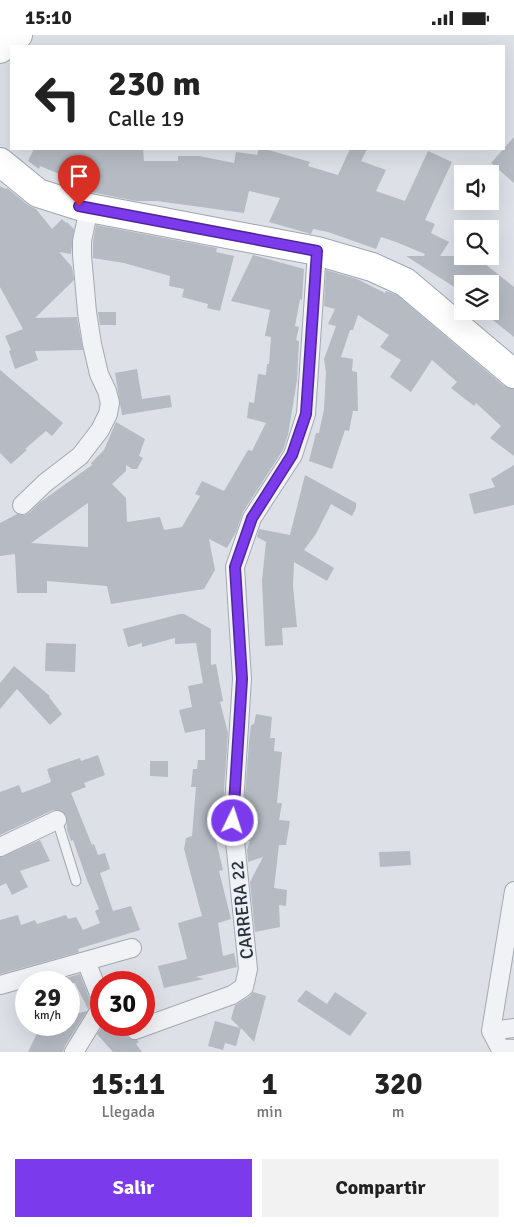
<!DOCTYPE html>
<html lang="es">
<head>
<meta charset="utf-8">
<style>
  body { margin:0; font-family:Signika,sans-serif; background:#f2f2f2; color:#222; height:100vh; display:flex; flex-direction:column; font-size:19px; white-space:nowrap }
  * { box-sizing:border-box; margin:0 }
  p { font-size:16px; color:#767676 }
  .icon { flex:none; width:28px; height:28px; fill:none; stroke:currentColor; stroke-width:2; stroke-linecap:round; stroke-linejoin:round }
  .map { position:relative; height:1017px; overflow:hidden }
  .drawer { display:flex; flex-direction:column; background:#fff; flex:1 }
  .drawer>* { flex:none }
  .top-card { position:absolute; left:10px; top:10px; width:495px; height:105px; border-radius:0px; box-shadow:0 5px 20px #0002; background:#fff; color:#222; overflow:hidden }
  .buttons { position:absolute; left:454px; top:130px; display:grid; gap:10px }
  .buttons a { display:grid; place-items:center; width:45px; height:45px; border-radius:0px; background:#fff; box-shadow:0 5px 20px #0002; font-size:25px }
  .speed { position:absolute; left:15px; top:936px; display:flex; gap:10px; font-size:25px; font-weight:700; text-align:center }
  .speed>* { display:grid; place-content:center; width:65px; height:65px; border-radius:50%; background:#fff; box-shadow:0 5px 20px #0002; line-height:1 }
  .speed small { font-size:12px; font-weight:400 }
  .speed .limit { border:8px solid #d22; background:#fff; color:#111 }
  .pin { position:absolute; display:grid; place-items:center; width:42px; height:42px; color:#fff; margin:-51px -21px; border-radius:50% 50% 50% 0; rotate:-45deg; box-shadow:0 0 5px #0007 }
  .pin .icon { rotate:45deg }
  .me { position:absolute; width:55px; margin:-28px; rotate:4deg; stroke-linejoin:round; filter:drop-shadow(0 0 4px #0008) }
  .turn { display:flex; align-items:center; gap:18px; height:105px; padding:0 15px; font-size:22px }
  .turn .icon { width:65px; height:65px; stroke-width:2.5 }
  .turn b { display:block; font-size:35px; line-height:42px }
  .eta { display:flex; justify-content:space-evenly; align-items:center; height:85px; text-align:center }
  .eta b { font-size:30px; font-weight:700; line-height:35px }
  .cta { display:flex; gap:10px; margin-top:auto; padding:10px 15px }
  .cta a { flex:1; height:58px; border-radius:0px; background:#7c3aed; color:#fff; font-size:20px; font-weight:700; line-height:58px; text-align:center }
  .cta a+a { background:#f2f2f2; color:#222 }
  .status { display:flex; justify-content:space-between; align-items:center; height:35px; padding:0 25px; background:#fff; direction:ltr }
  .status svg { height:14px; fill:currentColor }
  .map>svg:first-child { display:block }
  .building { fill:#b5bac3; fill-rule:evenodd }
  .lines { fill:none; stroke-linecap:round; stroke-linejoin:round }
  .service-casing { stroke:#a3a8b1; stroke-width:11 }
  .minor-casing { stroke:#a3a8b1; stroke-width:20 }
  .primary-casing { stroke:#9da6b2; stroke-width:30 }
  .service { stroke:#f0f2f5; stroke-width:9 }
  .minor { stroke:#f0f2f5; stroke-width:18 }
  .primary { stroke:#fff; stroke-width:28 }
  .route-casing { stroke:#51269a; stroke-width:12 }
  .route { stroke:#7c3aed; stroke-width:9 }
  .labels { text-anchor:middle; stroke-width:4; stroke-linejoin:round; paint-order:stroke }
  .street-label { font-size:18px; fill:#272f3d; stroke:#ecf0f4 }
</style>
</head>
<body>
<div class="status"><b>15:10</b><svg viewBox="0 0 49 12"><path d="M0 12V9h3v3zM5 12V6h3v6zM10 12V3h3v9zM15 12V0h3v12zM26 1h20v11H26zM47 4h2v5h-2z"/></svg></div>
<div class="map">
<svg width="514" height="1017" viewBox="0 0 514 1017">
  <rect width="100%" height="100%" fill="#dde1e7"/>
  <path class="building" d="M514 102V148L491 128Z
    M34 114H143L144 126H178V121H199L234 128 236 117 257 120 259 114H265L310 127 308 131 338 140 350 114H367L361 126 386 135 376 156 405 166 428 116 452 127 425 185 435 189 431 198 449 207 440 221H475L514 252V302L490 283V249H462V257L406 221H424L425 219 396 207 381 202 376 214 328 197 313 194 311 199 269 187 280 163 249 156 244 178 157 166H136L91 157 82 155 84 149 40 131 39 134 28 126Z
    M0 151 6 154 7 153 28 170 36 174 52 194 62 184 66 188 67 187 74 194 71 219 59 217 72 232 74 245 35 283 77 282 83 315 35 316 38 325 15 334 9 316 11 315 5 301 23 294 0 252Z
    M96 190 217 213 216 217 234 221 220 276 207 273 208 269 182 262 184 254 169 251 170 241 124 228 93 223V207Z
    M253 220 304 234 302 265 300 264 295 291 299 292 296 305 299 306 297 345 288 400 283 415 243 477 236 497 227 513 209 504 215 535 204 554 111 569 107 551 47 546V558H17L15 519 0 521V488L17 479 24 480 29 478 39 468 92 430 91 428 104 415 116 387 145 404 139 421 143 423 137 434H132L126 430V436L112 449 126 463 127 487 160 482 164 495 182 492 200 461 195 459 202 446 224 456 248 415 252 416 266 388 247 383 249 367 254 368 258 339 266 340 267 329H269L271 302 265 301 270 275 231 266ZM88 468V512L31 508Z
    M326 235 357 244 385 258 386 256 397 260 504 351 514 354V421L490 403 501 391 476 368 474 371 451 353 457 347 432 325 411 357 390 342 401 325 380 312 389 300 358 280 353 295H350L341 322 353 324 352 336 357 337 358 376H353L349 396 345 395 332 434 309 426 316 398H319L324 374 326 337 324 324 336 291 328 289 335 274 324 271Z
    M98 277H116V290H100Z
    M137 334 142 364 170 360 172 372 122 380 115 338Z
    M0 335 63 388 52 401 46 396 25 414 27 415 11 429 0 418Z
    M514 430V470L474 479 469 459 495 452 491 444Z
    M305 440 356 468V473L352 481 331 469 316 499 304 515 334 533 327 546 294 527 293 551 297 592 282 593 283 610 265 611 262 545 266 507 257 502 259 494 290 500Z
    M180 579H184L211 594V630L216 629 223 666 220 667 228 698 223 771H222V774L209 776 223 835 219 836 231 884 218 888 223 921 234 918 237 932 196 942 204 944 164 953 158 931 187 924 178 888 202 881 184 814 186 803 192 801 196 752H191L193 734H197L198 725H205V694L185 698 179 675 192 672 188 651 203 648 196 608 175 609V603L142 612V608L128 612 123 594Z
    M46 608 76 609 75 637 45 636Z
    M14 631 50 661 49 662 62 679 50 690 17 654 0 674V648Z
    M256 679 272 682 270 703H275L274 716 282 717 277 768H282L279 785 290 786 286 810H279L274 853 287 855 286 871 279 870 280 892 255 897 250 847 263 822 248 827 247 815 250 806H246L245 801 250 774 244 773 249 707 251 690 254 689Z
    M98 720 105 740 84 748 86 752 71 758 92 810 94 809 98 820 105 818 110 834 100 838 113 876 131 871 140 895 78 914 79 917 76 918 0 939V885L18 880 21 890 35 885 37 889 66 880 68 884 76 882 83 895 100 888 95 876 99 874 87 845 73 805 71 806 67 795 66 780 58 775H53L0 800V757L19 750 22 758 51 747 47 734 80 723 81 726Z
    M150 726H168V742L150 741Z
    M40 805 50 826 20 836 28 852 12 860 6 848 0 851V822Z
    M410 816 411 830 380 832 379 817Z
    M80 939 91 968 88 974 75 948H48Z
    M306 955 327 969 335 957 367 978 350 1001 297 966Z
    M253 957 266 961 254 1007 241 993 236 1011 225 1008 223 1015 208 1011 215 986 240 993 231 984 235 970 250 961Z
    M87 976 65 1011 63 1017H28L41 990H69V981Z
    M103 990H119L128 1003 137 1005 139 1007 136 1009 142 1017H113L97 999Z"/>
  <g class="lines">
    <defs>
      <path id="service" d="M57 785 76 846"/>
      <path id="minor" d="M22 470 45 448 80 421 100 395 108 379 110 368 107 356 99 339 92 309 87 277 82 220V206L89 173
        M0 812 57 785
        M514 856 491 996 500 1013 514 1014
        M86 926 101 964
        M0 950 132 913
        M135 995 232 960 244 952 248 934 233 786 242 644 235 532 252 483 293 420 306 379 317 216
        M491 996 514 993
        M74 1017 101 973"/>
      <path id="primary" d="M0 14 18 0
        M0 127 38 158 79 171 317 216 372 232 405 247 514 339"/>
    </defs>
    <use href="#service" class="service-casing"/>
    <use href="#minor" class="minor-casing"/>
    <use href="#primary" class="primary-casing"/>
    <use href="#service" class="service"/>
    <use href="#minor" class="minor"/>
    <use href="#primary" class="primary"/>
  </g>
  <g class="lines">
    <defs>
      <path id="route" d="M79 171 317 216 306 379 292 420 252 483 235 532 242 644 233 786"/>
    </defs>
    <use href="#route" class="route-casing"/>
    <use href="#route" class="route"/>
  </g>
  <g class="labels">
    <g class="street-label">
      <text transform="translate(242 875) rotate(-96)" y="6">CARRERA 22</text>
    </g>
  </g>
</svg>
<div class="buttons">
<a><svg class="icon" aria-label="sound" viewBox="0 0 24 24"><path d="M4 9h4l5-4v14l-5-4H4zM17 9q2 3 0 6"/></svg></a>
<a><svg class="icon" aria-label="search" viewBox="0 0 24 24"><circle cx="10" cy="10" r="6"/><path d="M15 15l6 6"/></svg></a>
<a><svg class="icon" aria-label="layers" viewBox="0 0 24 24"><path d="M12 4l9 5-9 5-9-5zM3 14l9 5 9-5"/></svg></a>
</div>
<div class="speed"><div>29<small>km/h</small></div><div class="limit">30</div></div>
<div class="pin" style="left:79px;top:171px;background:#d93025"><svg class="icon" aria-label="arrive" viewBox="0 0 24 24"><path d="M6 21V4h12l-3 4 3 4H6"/></svg></div>
<svg class="me" style="left:233px;top:786px" viewBox="-20 -20 40 40"><circle r="17" fill="#7c3aed" stroke="#fff" stroke-width="3"/><path d="M0-11L8 9 0 5-8 9z" fill="#fff"/></svg>
<div class="top-card">
<div class="turn"><svg class="icon" aria-label="left" viewBox="0 0 24 24"><path d="M17 20v-9H6M10 6l-5 5 5 5"/></svg><div><b>230 m</b>Calle 19</div></div>
</div>
</div>
<section class="drawer">
<div class="eta">
<div><b>15:11</b><p>Llegada</p></div>
<div><b>1</b><p>min</p></div>
<div><b>320</b><p>m</p></div>
</div>
<div class="cta"><a>Salir</a><a>Compartir</a></div>
</section>
</body>
</html>
